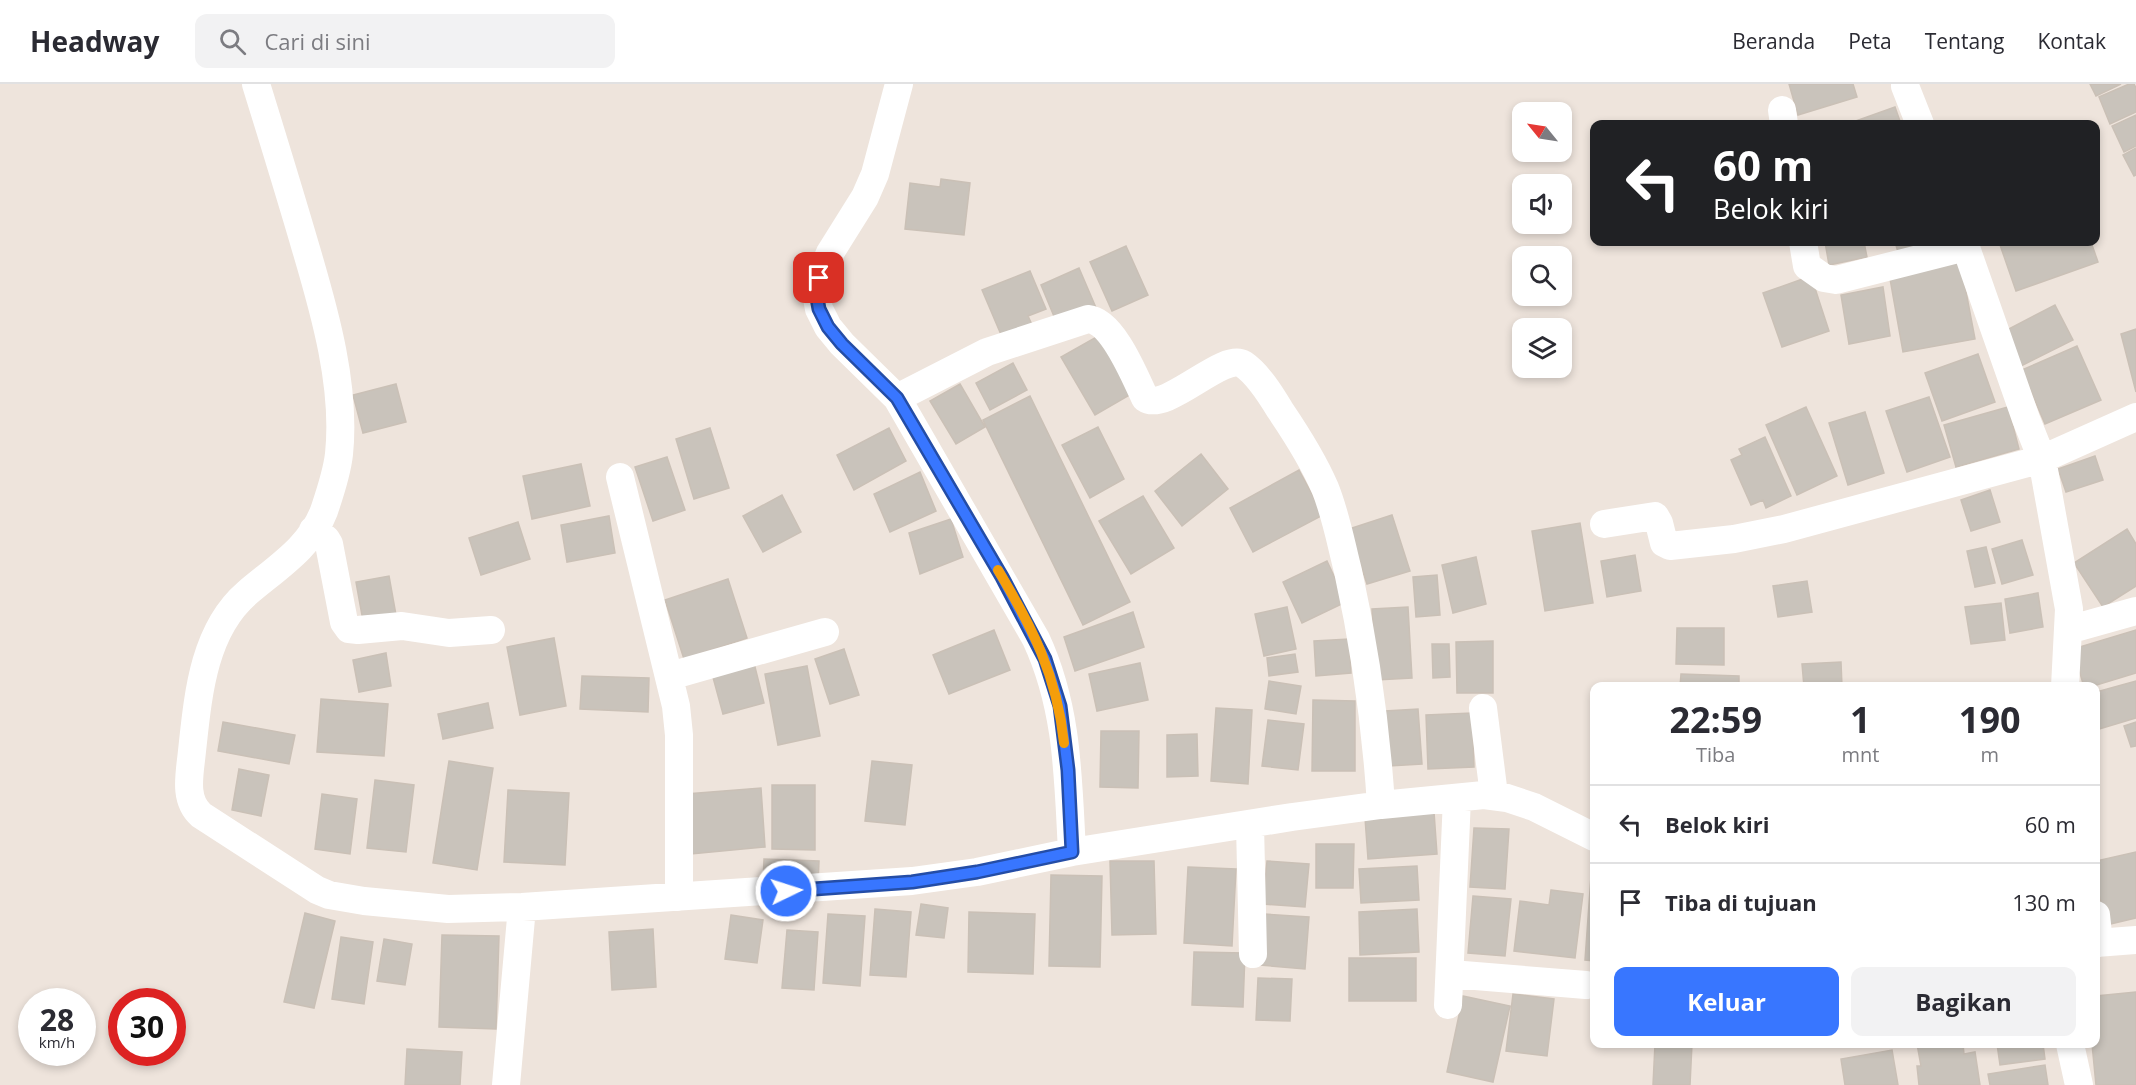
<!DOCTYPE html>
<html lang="id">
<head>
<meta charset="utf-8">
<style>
  body { margin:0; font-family:"Open Sans",sans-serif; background:#f2f2f3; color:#2b2b33; height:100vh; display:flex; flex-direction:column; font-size:22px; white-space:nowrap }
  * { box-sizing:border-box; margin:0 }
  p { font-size:20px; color:#7c7c81 }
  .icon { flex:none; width:33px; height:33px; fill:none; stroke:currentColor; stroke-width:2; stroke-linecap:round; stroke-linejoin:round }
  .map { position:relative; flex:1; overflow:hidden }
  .side { position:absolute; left:1590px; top:598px; width:510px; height:366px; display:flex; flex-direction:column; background:#fff; border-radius:12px; box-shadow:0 3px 9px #0003 }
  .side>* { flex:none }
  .hud { position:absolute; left:1590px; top:36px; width:510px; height:126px; border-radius:12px; box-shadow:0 3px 9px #0003; background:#202124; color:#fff; overflow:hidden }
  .needle { width:39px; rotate:300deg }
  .fabs { position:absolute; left:1512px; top:18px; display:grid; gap:12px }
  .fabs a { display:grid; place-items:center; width:60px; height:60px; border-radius:12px; background:#fff; box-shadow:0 3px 9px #0003; font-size:30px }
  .speed { position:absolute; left:18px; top:904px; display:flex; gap:12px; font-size:30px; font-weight:700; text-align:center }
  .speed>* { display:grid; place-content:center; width:78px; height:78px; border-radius:50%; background:#fff; box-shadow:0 3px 9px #0003; line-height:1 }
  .speed small { font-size:15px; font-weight:400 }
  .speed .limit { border:9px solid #d22; background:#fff; color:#111 }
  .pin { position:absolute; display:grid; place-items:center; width:51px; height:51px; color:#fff; margin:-26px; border-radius:12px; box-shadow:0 3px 9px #0006 }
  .me { position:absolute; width:66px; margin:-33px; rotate:86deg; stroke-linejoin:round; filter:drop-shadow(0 0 4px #0008) }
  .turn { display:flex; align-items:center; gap:21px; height:126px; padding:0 24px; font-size:27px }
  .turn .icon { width:78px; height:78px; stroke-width:2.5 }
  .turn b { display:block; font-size:42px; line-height:51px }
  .eta { display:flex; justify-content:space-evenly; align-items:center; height:102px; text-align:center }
  .eta b { font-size:36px; font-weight:700; line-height:42px }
  .button { display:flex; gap:12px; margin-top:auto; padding:12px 24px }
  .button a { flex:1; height:69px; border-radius:12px; background:#3876ff; color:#fff; font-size:24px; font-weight:700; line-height:69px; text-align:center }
  .button a+a { background:#f2f2f3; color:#2b2b33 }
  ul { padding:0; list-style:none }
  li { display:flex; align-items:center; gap:18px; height:78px; padding:0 24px; border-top:2px solid #e1e1e2 }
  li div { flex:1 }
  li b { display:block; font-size:22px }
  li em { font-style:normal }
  header { display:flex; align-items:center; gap:36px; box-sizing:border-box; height:84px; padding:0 30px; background:#fff; border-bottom:2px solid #e1e1e2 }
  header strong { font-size:28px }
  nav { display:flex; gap:33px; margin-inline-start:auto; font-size:21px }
  .search { width:420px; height:54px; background:#f2f2f3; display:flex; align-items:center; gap:15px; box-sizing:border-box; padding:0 21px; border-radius:12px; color:#7c7c81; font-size:22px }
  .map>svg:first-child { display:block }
  .building { fill:#c9c3bb; stroke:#cac0b6; stroke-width:1.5 }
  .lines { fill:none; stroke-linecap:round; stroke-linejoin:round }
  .minor { stroke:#fff; stroke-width:28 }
  .route-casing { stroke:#244da6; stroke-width:15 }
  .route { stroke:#3876ff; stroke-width:10 }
  .slow { stroke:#f59e0b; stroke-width:10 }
</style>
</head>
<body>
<header>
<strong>Headway</strong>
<div class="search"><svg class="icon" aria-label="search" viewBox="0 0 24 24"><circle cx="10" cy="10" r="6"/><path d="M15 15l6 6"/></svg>Cari di sini</div>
<nav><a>Beranda</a><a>Peta</a><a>Tentang</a><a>Kontak</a></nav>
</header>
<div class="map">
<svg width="2136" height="1001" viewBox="0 0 2136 1001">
  <rect width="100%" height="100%" fill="#eee4dc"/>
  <path class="building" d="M1789 0H1853L1857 13 1798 31Z
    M2090 0H2121L2096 12Z
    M2129 0H2134L2136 4V28L2110 40 2099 13Z
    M1895 23 1901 40H1850V39Z
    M2136 31V62L2124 68 2112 42Z
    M2136 64V91L2134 92 2123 71Z
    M941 95 970 99 964 151 905 145 910 99 940 103Z
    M1825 158H1864L1867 173 1829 181Z
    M1895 158H1930L1898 168Z
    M1999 158H2091L2098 178 2016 207Z
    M1126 162 1148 211 1112 227 1090 178Z
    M1960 176 1975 255 1903 268 1889 189Z
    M1079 184 1097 226 1058 242 1041 201Z
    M1030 187 1046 225 1028 232 1035 247 1005 260 982 206Z
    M1811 192 1829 247 1782 263 1763 209Z
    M1883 203 1890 252 1849 260 1841 211Z
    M2055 221 2073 256 2019 283 2001 249Z
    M2136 245V308L2121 250Z
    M1100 251 1133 309 1095 331 1061 273Z
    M2077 262 2101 316 2045 340 2022 286Z
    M1978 270 1995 318 1942 337 1925 289Z
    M1013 279 1027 306 990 326 976 299Z
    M396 300 406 338 363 349 353 311Z
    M960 300 985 343 956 360 930 317Z
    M1030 312 1130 518 1083 541 983 336Z
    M1929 313 1950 373 1907 388 1886 327Z
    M1806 323 1837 392 1797 411 1766 341Z
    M2008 323 2019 365 1956 383 1944 341Z
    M1865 328 1884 389 1848 401 1829 339Z
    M1098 343 1124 395 1090 414 1062 361Z
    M710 344 729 404 694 415 676 355Z
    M889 344 906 377 854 406 837 371Z
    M1765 353 1791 412 1766 424 1763 416 1751 421 1731 376 1742 371 1739 365Z
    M1201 370 1228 405 1182 442 1155 407Z
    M2095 372 2103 396 2066 408 2058 385Z
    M667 373 685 426 653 437 635 383Z
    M581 380 590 422 532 435 523 392Z
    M1299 386 1323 431 1253 468 1230 424Z
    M920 388 936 427 890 448 874 410Z
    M1990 406 2000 438 1971 447 1961 416Z
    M782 411 801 448 763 468 743 432Z
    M1143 412 1174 464 1131 490 1099 437Z
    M1392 431 1410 487 1367 500 1349 445Z
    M609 432 615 469 567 478 561 441Z
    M951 435 963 473 920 490 909 449Z
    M518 438 530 475 481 491 469 454Z
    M1580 439 1593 519 1545 527 1532 447Z
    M2127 445 2136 460V502L2103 523 2074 479Z
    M2022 456 2033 491 2002 500 1992 465Z
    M1986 463 1995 499 1975 503 1967 467Z
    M1635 471 1641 507 1607 513 1601 477Z
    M1476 473 1486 520 1453 529 1442 481Z
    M1327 477 1346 518 1302 539 1283 498Z
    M1437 491 1440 531 1416 533 1413 493Z
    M389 492 396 531 363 537 356 498Z
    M728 495 747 554 684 575 665 516Z
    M1807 497 1812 528 1778 533 1773 502Z
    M2038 509 2043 543 2010 549 2005 515Z
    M2001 519 2005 556 1971 560 1965 523Z
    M1287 523 1296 565 1264 572 1255 530Z
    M1408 523 1412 594 1376 596 1372 525Z
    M1133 528 1144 563 1075 587 1064 553Z
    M1677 544H1724V581L1676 580Z
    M994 546 1010 586 949 610 933 571Z
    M2136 546V589L2090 603H2084L2073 565Z
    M554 554 566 622 520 631 507 563Z
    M1349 555 1351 589 1316 592 1314 557Z
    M1493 557V609H1457L1456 558Z
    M1432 560H1449L1450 593 1433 594Z
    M844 565 859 611 830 620 815 575Z
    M386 569 391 602 359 608 353 576Z
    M1295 570 1298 588 1269 592 1267 574Z
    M753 575 764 619 723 630 711 586Z
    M1841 578 1842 603H1804L1802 580Z
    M1140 579 1148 616 1097 627 1089 590Z
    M807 582 820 652 778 661 765 590Z
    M1681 590 1739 592V603H1680Z
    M582 592 649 594 648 628 580 625Z
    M1269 597 1301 602 1296 630 1265 625Z
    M2136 597V634L2096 646V608Z
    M321 615 388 620 384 672 317 668Z
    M1313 616 1355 617V687H1312Z
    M488 619 493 644 443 655 438 630Z
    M1216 624 1252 626 1248 700 1211 697Z
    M1418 625 1422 680 1389 682 1385 627Z
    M1472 629 1474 683 1428 685 1426 631Z
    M1268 636 1304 640 1298 686 1262 682Z
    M223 638 295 651 289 680 218 667Z
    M2136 638V662L2131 663 2124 642Z
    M1101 647H1139L1138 704 1100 703Z
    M1197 650 1198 692 1167 693V651Z
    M449 677 493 684 477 786 433 779Z
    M872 677 912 681 905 741 865 737Z
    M239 685 269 691 261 732 232 726Z
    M375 696 414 701 406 768 367 764Z
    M772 701H815V766L772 765Z
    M761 704 765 763 691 770 686 710Z
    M508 706 569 709 565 781 504 778Z
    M322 710 357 715 350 770 315 765Z
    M1434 728 1437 770 1368 775 1365 734Z
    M1474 744 1509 745 1505 805 1470 803Z
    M1316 760H1354L1353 804H1316Z
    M2136 768V834L2106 841 2096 797V777Z
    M764 775 819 777 818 801 763 800Z
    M1110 777H1154L1156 850 1112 851Z
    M1267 777 1309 780 1305 823 1263 820Z
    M1417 782 1419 816 1361 819 1359 785Z
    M1188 783 1236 785 1232 862 1184 859Z
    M1051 791 1102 792 1100 883 1049 882Z
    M1591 792H1594V877L1585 876Z
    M1551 806 1583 810 1575 874 1514 867 1520 817 1549 821Z
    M1473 812 1511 815 1505 872 1468 869Z
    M921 820 948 824 944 854 916 851Z
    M875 825 911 828 906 893 870 891Z
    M1417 825 1419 868 1360 871 1359 828Z
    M969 828 1035 830 1033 890 968 888Z
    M305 829 335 837 314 924 284 918Z
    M828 830 865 832 860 902 823 899Z
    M1264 830 1309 833 1305 885 1260 881Z
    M731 831 763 836 757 879 725 875Z
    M653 845 656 903 612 906 609 848Z
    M787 846 818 848 814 906 782 904Z
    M442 851 499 852 496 945 439 943Z
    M341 853 373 858 364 920 332 915Z
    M384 855 412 860 405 901 377 897Z
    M1194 868 1245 869 1243 923 1192 921Z
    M1349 874H1416V917H1349Z
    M1258 894 1292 895 1290 937 1256 936Z
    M2136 908V1001H2096L2092 960H2096V912Z
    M1513 910 1554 915 1547 972 1506 967Z
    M1463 912 1510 922 1493 998 1447 988Z
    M1655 960H1692L1690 1001H1653Z
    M1917 960H1963L1964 970 1975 968 1980 1001H1919L1917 982H1921Z
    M1997 960H2043L2045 975 2000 981Z
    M407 965 462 968 460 1001H405Z
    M1892 966 1898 1001H1845L1841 975Z
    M2045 981 2048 1001H1990L1988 990Z"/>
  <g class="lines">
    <path class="minor" d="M256 0C273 55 290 110 306 165 325 229 346 303 339 370 337 389 330 409 324 427 310 464 276 484 247 509 203 547 198 612 192 667 190 689 183 715 201 731L317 806 329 811 364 817 448 825 522 823 912 797 977 788 1072 768 1292 733 1381 721 1484 711 1507 714 1534 723 1594 753
      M899 0 875 90 865 113 830 169 819 194 817 214 819 225 828 243 842 260 897 314 1036 555C1068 624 1068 693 1072 768
      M1905 2 1920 40
      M1782 26 1784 40
      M1803 158 1807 182 1824 194 1836 196 1966 163
      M1964 158 2026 335 2042 375 2069 525 2065 603
      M897 314 987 268 1088 235C1113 237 1135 293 1145 314 1166 329 1223 268 1243 280 1258 290 1271 311 1280 326 1297 351 1313 376 1325 404 1336 431 1341 460 1348 487 1365 564 1376 642 1381 721
      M620 393 676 622 679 651V813
      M1604 440 1655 432 1659 439 1664 459 1670 462 1734 455 1784 445 2042 375 2136 333
      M313 446 326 455 329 460 344 538 349 545 358 546 402 542 449 549 491 546
      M2068 546 2136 527
      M670 592 825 548
      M1483 624 1494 711
      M1250 741 1253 870
      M2096 831 2099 859
      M2096 859 2136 856
      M1451 890 1586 901
      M1448 921 1457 714
      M2070 960 2079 1001
      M506 1001 522 823"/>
  </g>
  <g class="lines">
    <defs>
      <path id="route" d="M786 807 912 798 977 788 1072 768 1068 686 1060 622 1045 575 1002 493 897 314 842 260 828 243 819 225 817 214 819 194"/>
    </defs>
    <use href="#route" class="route-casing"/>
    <use href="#route" class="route"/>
    <path class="slow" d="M998 486C1032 543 1057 591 1064 659"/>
  </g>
</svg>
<div class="fabs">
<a><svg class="needle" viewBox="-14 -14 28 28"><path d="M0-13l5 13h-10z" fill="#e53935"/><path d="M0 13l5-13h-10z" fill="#7c7c81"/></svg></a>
<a><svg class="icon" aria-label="sound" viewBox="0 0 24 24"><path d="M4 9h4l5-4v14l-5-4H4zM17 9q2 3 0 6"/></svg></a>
<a><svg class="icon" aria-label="search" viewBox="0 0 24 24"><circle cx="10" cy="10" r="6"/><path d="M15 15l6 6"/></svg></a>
<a><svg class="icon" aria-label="layers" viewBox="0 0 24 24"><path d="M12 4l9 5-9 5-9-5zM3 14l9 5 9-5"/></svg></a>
</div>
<div class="speed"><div>28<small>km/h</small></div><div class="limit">30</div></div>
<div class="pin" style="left:819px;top:194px;background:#d93025"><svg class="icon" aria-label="arrive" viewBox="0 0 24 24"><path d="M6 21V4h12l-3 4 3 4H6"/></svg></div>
<svg class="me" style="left:786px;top:807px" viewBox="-20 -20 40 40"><circle r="17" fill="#3876ff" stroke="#fff" stroke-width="3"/><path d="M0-11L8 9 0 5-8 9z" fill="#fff"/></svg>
<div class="hud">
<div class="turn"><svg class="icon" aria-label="left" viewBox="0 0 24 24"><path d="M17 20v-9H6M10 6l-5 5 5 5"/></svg><div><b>60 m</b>Belok kiri</div></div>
</div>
<section class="side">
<div class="eta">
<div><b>22:59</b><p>Tiba</p></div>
<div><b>1</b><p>mnt</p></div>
<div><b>190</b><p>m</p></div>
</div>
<ul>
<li><svg class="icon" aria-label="left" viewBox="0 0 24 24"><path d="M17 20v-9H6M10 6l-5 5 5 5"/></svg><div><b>Belok kiri</b></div><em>60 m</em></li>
<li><svg class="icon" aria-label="arrive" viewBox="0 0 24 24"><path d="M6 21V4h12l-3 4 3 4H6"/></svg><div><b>Tiba di tujuan</b></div><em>130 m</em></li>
</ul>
<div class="button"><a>Keluar</a><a>Bagikan</a></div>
</section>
</div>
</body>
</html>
